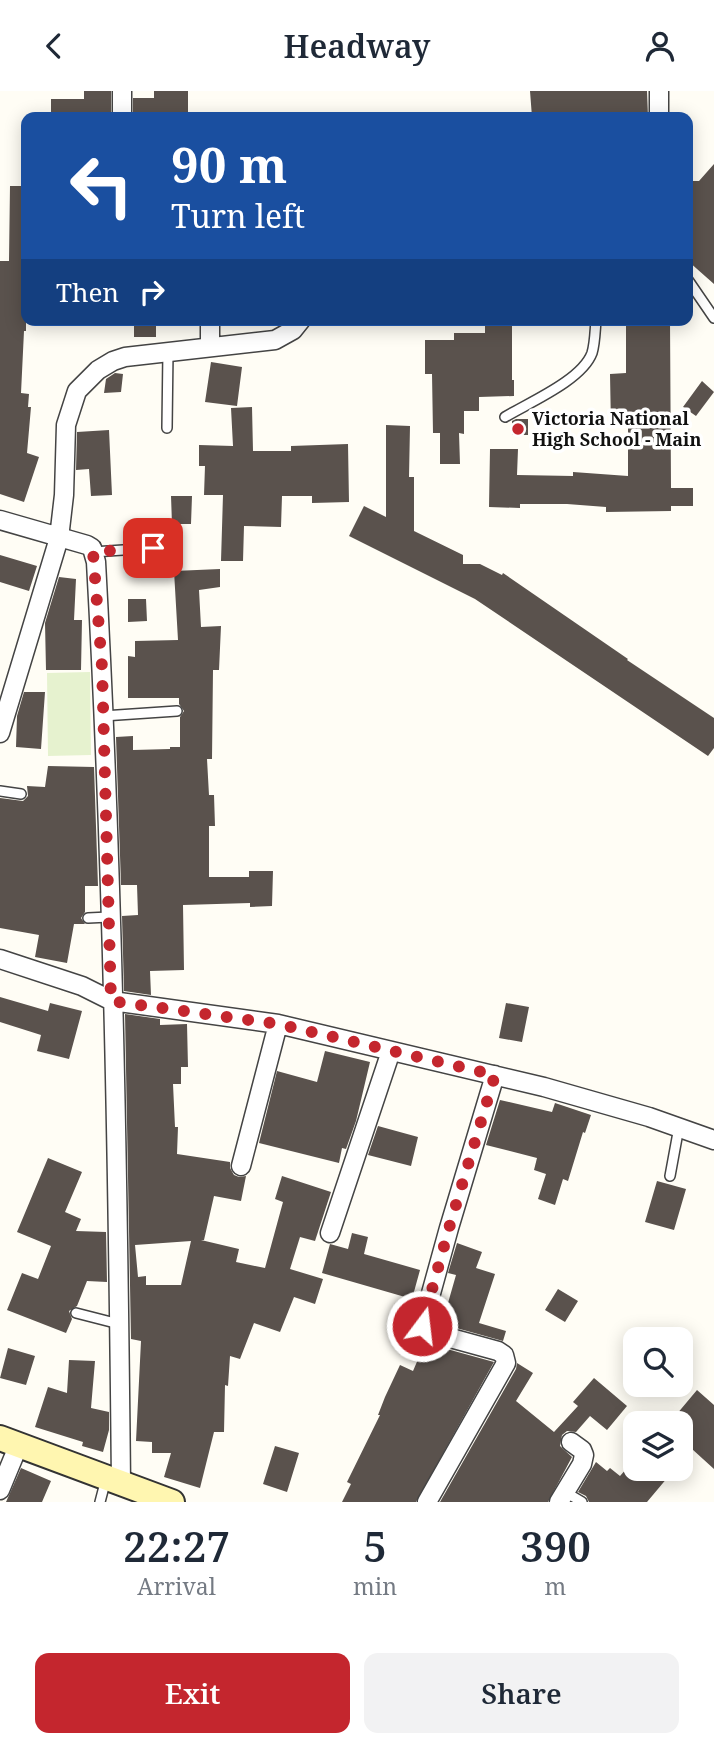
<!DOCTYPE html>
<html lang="en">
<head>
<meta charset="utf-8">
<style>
  body { margin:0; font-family:"Noto Serif",serif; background:#f2f2f3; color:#1f2937; height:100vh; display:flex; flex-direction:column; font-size:26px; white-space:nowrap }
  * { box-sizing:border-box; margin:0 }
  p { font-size:23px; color:#747a83 }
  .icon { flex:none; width:38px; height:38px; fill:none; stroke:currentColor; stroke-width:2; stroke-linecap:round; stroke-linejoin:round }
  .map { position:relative; height:1411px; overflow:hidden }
  .side { display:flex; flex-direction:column; background:#fff; flex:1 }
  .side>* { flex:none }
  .banner { position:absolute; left:21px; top:21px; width:672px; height:214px; border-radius:14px; box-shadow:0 4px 18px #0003; background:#1a4fa0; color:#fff; overflow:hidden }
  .buttons { position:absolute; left:623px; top:1236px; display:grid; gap:14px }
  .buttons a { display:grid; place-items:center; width:70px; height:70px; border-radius:14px; background:#fff; box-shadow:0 4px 18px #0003; font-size:35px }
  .pin { position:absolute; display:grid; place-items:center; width:60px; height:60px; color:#fff; margin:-30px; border-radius:14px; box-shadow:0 4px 10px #0006 }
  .me { position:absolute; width:77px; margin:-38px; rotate:15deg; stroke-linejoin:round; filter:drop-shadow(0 0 5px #0008) }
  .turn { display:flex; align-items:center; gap:24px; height:147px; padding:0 35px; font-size:32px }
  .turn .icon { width:91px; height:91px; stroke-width:2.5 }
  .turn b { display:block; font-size:49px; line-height:60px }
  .then { display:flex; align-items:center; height:66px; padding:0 35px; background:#0003; gap:14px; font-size:26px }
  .eta { display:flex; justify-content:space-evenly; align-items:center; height:119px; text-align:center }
  .eta b { font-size:42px; font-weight:600; line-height:49px }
  .primary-button { display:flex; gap:14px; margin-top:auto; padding:14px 35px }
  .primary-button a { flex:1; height:80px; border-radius:14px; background:#c4262e; color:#fff; font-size:28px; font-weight:600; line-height:80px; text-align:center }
  .primary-button a+a { background:#f2f2f3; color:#1f2937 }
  header { display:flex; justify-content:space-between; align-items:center; height:91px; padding:0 35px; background:#fff; font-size:32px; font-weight:600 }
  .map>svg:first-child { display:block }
  .pitch { fill:#e6f2cf }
  .building { fill:#5a524d; fill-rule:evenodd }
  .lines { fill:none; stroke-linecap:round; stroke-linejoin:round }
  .service-casing { stroke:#444; stroke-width:12 }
  .minor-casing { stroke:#444; stroke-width:21 }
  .secondary-casing { stroke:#333; stroke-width:28 }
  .service { stroke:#fff; stroke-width:9 }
  .minor { stroke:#fff; stroke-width:18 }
  .secondary { stroke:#fff6b0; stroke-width:24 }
  .route { stroke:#c4262e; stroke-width:12; stroke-dasharray:0 21.6 }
  .poi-dot { fill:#c4262e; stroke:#fff; stroke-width:2.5 }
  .labels { text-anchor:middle; stroke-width:7; stroke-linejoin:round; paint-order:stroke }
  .poi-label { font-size:18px; font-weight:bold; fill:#111; stroke:#fff; text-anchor:start }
</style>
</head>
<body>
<header><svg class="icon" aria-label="back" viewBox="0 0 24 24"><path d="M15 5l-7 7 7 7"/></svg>Headway<svg class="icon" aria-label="person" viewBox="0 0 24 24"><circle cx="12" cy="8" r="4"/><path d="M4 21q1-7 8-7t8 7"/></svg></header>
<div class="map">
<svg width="714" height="1411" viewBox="0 0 714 1411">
  <rect width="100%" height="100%" fill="#fffdf5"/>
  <path class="pitch" d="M90 581 91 664 48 665 47 582Z"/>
  <path class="building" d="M84 0H111V26H51V8H84Z
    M154 0H188V24L133 26V7H154Z
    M530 0H647L648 26H532Z
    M714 73V193L688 170V90H699Z
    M10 95H26V240H24L21 302 29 303 28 316H31L27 362 39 366 24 411 0 403V170H9Z
    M134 229H156V246H134Z
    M485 229H512V289H514V305L479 306V320H464V343L459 342 460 373H440V342H433L432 283H425V249H454V242H485Z
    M626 229H670L671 397H693V415H671V420L606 421V416L567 413H520V417L489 416 490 358H518L517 384 573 385V381L628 385V335L611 336 610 283 626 282Z
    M211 271 242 276 237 315 205 311Z
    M115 282 123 283 121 301 104 302 106 288Z
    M702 290 714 301 696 325 683 316Z
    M252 316 253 360H291V355L348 353 349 411 312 412V405H282L281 436 244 435 243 470H221L223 404H204L205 375H199V354L233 355 231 317Z
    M516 328H528V344H512V330Z
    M386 334 410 335 409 386H414V440L463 464V473H480L502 484 503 482 628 568 627 569 714 627V657L708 665 475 508 349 445 364 415 386 426Z
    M109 339 112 404 91 405 89 378 76 379 77 341Z
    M171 405H192L191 433H172Z
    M0 464 37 475 29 500 0 491Z
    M220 478V496L199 499 201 536 221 535 219 579H213L212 668H207L209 704H214L215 735H209V786H249V780H273L272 815 250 816V812L183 814 184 879 150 880 151 904 124 900 122 825 138 824 137 794H121L116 646 133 645V659L170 658V656H180V626L184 620 179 613V607H128V565L135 566V550L178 549 174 480Z
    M59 486 76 488 74 529H82L81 579H46L45 532Z
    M128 508H146L147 530 128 531Z
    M24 601H45L41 658 16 656 17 625Z
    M48 675 94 676 98 795H85V821L81 827 85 833H74L67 872 35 866 39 844 0 837V707L23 710 28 705 27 695 45 696Z
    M0 906 48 920 50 912 82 920 69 968 37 960 41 944 0 931Z
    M506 912 529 916 522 951 499 947Z
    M125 923 160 928V934L187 933 188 976H181V993H173L175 1036H178L177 1063 230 1071V1077L234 1084 239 1086 246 1085 241 1110 214 1105 204 1149H201L239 1158 236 1171 265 1177 283 1111 275 1108 282 1085 331 1101 315 1150 300 1146 290 1178 323 1188 315 1213 294 1206 280 1241 254 1232 240 1268 230 1265 228 1295 225 1294 224 1341H214L200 1397 164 1386 171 1362H152V1351L136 1350 141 1250 131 1248ZM191 1150 181 1194H146V1185L138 1186 135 1154Z
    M325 960 370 971 356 1030 346 1058 342 1057 339 1072 259 1052 277 980 317 991Z
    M500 1009 552 1021 555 1012 591 1024 585 1042 583 1041 568 1090 563 1088 555 1114 538 1108 546 1083 534 1079 537 1067 486 1054Z
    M378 1035 418 1046 411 1075 368 1064Z
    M48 1067 82 1081 65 1121 81 1128 76 1140 106 1141 107 1191 87 1190 77 1215 69 1220 72 1228 66 1242 7 1219 22 1182 38 1188 51 1155 17 1141Z
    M657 1090 686 1098 674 1139 645 1131Z
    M352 1142 368 1146 364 1163 420 1179 412 1208 322 1182 330 1153 348 1158Z
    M457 1152 482 1161 476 1177 495 1183 479 1232 506 1240 503 1250 442 1233 456 1184 448 1182Z
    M558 1198 578 1210 565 1231 545 1219Z
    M425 1252 494 1271 416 1411H342L351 1393 347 1391 380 1324H378L385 1306 400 1274 413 1280Z
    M8 1257 35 1265 26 1294 0 1287Z
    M69 1269 95 1270 91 1317 109 1321V1339L103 1361 82 1355 83 1351 35 1336 48 1296 67 1302Z
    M517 1272 533 1282 516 1310 554 1341 578 1315 573 1311 594 1287 627 1315 607 1339 590 1325 576 1341 567 1340 562 1344 560 1355 572 1366 548 1411H440L516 1278Z
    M697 1299 714 1314V1378L681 1348V1332L671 1330Z
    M275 1355 299 1362 287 1401 263 1393Z
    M635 1368V1377H659L668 1386 647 1411H589L586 1405 578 1401 596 1371 607 1380 610 1377 620 1385Z
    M21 1377 51 1390 42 1411H6Z"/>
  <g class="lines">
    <defs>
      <path id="service" d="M688 189 714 227
        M505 326C530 311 582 289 592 262 595 252 595 240 596 229
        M167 337 168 260
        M93 461 153 457
        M103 625 177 620
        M0 700 21 703
        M88 827 109 826
        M670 1085 679 1036
        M76 1222 119 1233
        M565 1401 582 1411
        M100 1411 106 1388"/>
      <path id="minor" d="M122 0V26
        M659 26V0
        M210 229V256
        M0 429 87 454 92 457 96 471C113 777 118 1086 121 1393
        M0 642 59 447 64 404 66 334 77 300 98 279 113 270 125 266 275 249 293 239 301 229
        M0 868 82 895 112 910 278 933 544 996 649 1026 714 1049
        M241 1075 278 933
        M330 1142 391 960
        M0 1399 19 1353
        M427 1411 506 1272 504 1264 498 1260 425 1240 422 1235 449 1137 495 984
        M559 1411 582 1373 584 1364 582 1359 571 1351"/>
      <path id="secondary" d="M0 1347 172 1411"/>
    </defs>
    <use href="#service" class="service-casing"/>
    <use href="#minor" class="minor-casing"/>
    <use href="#secondary" class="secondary-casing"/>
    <use href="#service" class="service"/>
    <use href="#minor" class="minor"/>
    <use href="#secondary" class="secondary"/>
  </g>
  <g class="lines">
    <path class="route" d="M153 457 93 461 102 576 111 910 278 933 495 984 449 1137 422 1235"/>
  </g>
  <circle class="poi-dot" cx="518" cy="338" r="7"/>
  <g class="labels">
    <g class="poi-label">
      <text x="532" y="334">Victoria National<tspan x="532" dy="21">High School - Main</tspan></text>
    </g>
  </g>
</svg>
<div class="buttons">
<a><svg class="icon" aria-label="search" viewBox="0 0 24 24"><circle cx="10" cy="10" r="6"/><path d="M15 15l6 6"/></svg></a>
<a><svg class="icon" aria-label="layers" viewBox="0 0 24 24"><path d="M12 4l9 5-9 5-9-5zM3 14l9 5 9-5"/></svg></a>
</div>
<div class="pin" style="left:153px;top:457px;background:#d93025"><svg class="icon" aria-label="arrive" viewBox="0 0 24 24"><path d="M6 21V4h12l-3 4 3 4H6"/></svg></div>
<svg class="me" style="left:422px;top:1235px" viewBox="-20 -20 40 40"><circle r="17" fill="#c4262e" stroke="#fff" stroke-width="3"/><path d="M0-11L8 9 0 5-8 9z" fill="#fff"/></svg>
<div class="banner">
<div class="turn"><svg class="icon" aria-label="left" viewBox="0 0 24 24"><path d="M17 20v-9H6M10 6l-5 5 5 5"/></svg><div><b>90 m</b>Turn left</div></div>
<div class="then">Then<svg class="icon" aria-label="right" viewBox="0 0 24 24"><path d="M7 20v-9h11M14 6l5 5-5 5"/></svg></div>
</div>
</div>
<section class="side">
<div class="eta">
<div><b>22:27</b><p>Arrival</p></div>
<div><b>5</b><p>min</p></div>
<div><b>390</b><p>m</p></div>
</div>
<div class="primary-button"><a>Exit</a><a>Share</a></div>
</section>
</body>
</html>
